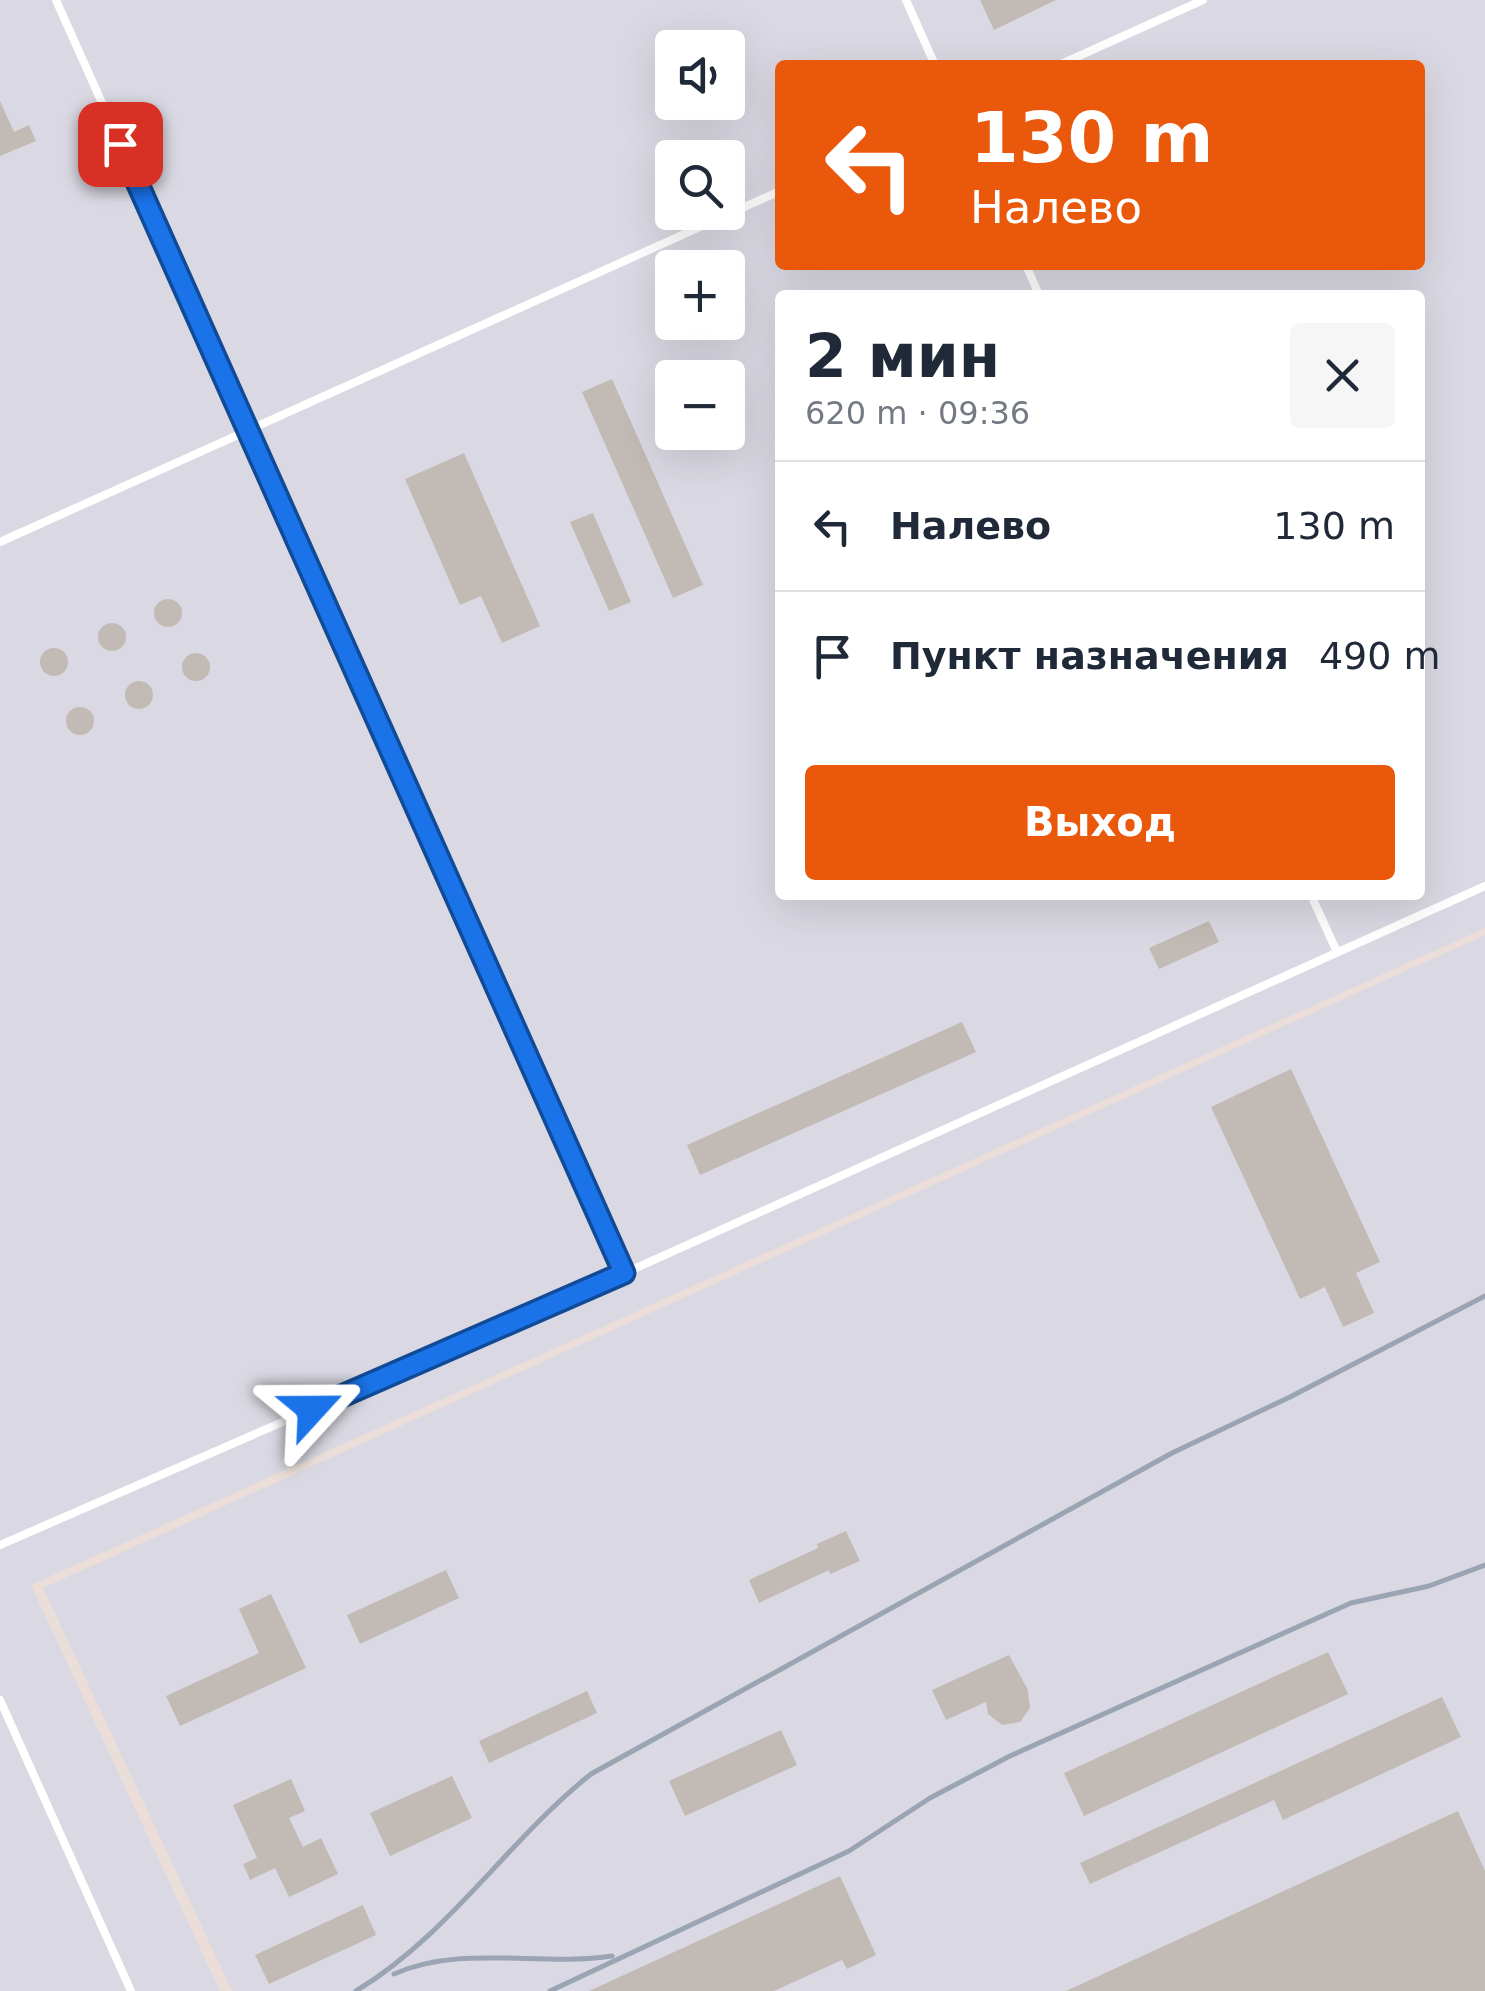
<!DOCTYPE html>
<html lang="ru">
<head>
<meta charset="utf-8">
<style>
  body { margin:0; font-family:"DejaVu Sans",sans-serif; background:#f6f6f7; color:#1f2937; height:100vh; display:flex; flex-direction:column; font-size:38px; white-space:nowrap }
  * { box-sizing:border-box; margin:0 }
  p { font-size:32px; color:#747a83 }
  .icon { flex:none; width:55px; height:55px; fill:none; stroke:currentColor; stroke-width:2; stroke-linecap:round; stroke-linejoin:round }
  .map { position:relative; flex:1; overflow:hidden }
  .drawer { position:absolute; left:775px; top:290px; width:650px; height:610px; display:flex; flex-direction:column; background:#fff; border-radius:10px; box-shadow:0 10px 40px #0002 }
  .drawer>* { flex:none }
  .top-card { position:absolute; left:775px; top:60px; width:650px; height:210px; border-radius:10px; box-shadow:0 10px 40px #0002; background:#ea580c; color:#fff; overflow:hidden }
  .fabs { position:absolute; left:655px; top:30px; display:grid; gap:20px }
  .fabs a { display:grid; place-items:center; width:90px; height:90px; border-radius:10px; background:#fff; box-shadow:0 10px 40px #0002; font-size:50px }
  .pin { position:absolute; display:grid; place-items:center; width:85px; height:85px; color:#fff; margin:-42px; border-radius:20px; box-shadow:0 5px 15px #0006 }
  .me { position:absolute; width:110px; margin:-55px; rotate:66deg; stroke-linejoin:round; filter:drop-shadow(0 0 8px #0008) }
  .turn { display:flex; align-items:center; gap:35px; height:210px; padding:0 30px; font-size:45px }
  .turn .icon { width:130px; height:130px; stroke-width:2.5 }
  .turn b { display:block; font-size:70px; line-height:85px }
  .round { display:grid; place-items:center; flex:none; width:105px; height:105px; border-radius:10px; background:#f6f6f7 }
  .overview { display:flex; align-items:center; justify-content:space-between; height:170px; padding:0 30px }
  h1 { font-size:60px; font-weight:600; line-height:75px }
  .action { display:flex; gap:20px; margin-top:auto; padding:20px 30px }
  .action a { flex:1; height:115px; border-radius:10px; background:#ea580c; color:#fff; font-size:40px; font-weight:600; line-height:115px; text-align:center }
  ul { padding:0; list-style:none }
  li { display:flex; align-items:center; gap:30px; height:130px; padding:0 30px; border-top:2px solid #e0e1e3 }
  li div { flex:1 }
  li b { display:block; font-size:38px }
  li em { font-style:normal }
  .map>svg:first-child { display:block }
  .industrial { fill:#dad9e3; fill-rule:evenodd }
  .building { fill:#c2bab4 }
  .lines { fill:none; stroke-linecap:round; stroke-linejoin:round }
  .lane { stroke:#fff; stroke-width:8 }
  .rail { stroke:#9ba4b3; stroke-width:5 }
  .route-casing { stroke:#114b97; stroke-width:25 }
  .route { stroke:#1a73e8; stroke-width:18 }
</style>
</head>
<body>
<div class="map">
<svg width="1485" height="1991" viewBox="0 0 1485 1991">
  <rect width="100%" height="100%" fill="#ebded8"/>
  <path class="industrial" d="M0 0H1485V928L31 1585 220 1991H0ZM672 48H728V102H672ZM780 65H1420V265H780ZM672 158H728V212H672ZM672 268H728V322H672ZM780 295H1420V895H780ZM672 378H728V432H672Z
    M1485 935V1991H232L43 1588Z"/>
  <path class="building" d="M980 0H1056L994 30Z
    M0 101 14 132 29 125 36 141 0 156Z
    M612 379 703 585 673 598 582 392Z
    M464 453 540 626 502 643 481 596 460 605 405 479Z
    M593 513 631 602 609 611 570 522Z
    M154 613a14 14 0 1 1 28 0a14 14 0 1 1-28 0Z
    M98 637a14 14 0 1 1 28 0a14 14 0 1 1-28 0Z
    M40 662a14 14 0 1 1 28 0a14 14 0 1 1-28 0Z
    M182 667a14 14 0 1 1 28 0a14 14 0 1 1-28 0Z
    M125 695a14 14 0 1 1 28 0a14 14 0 1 1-28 0Z
    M66 721a14 14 0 1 1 28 0a14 14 0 1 1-28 0Z
    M1209 921 1219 942 1159 969 1149 948Z
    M962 1022 976 1052 700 1175 687 1145Z
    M1291 1069 1380 1262 1356 1273 1374 1313 1343 1327 1325 1287 1300 1299 1211 1107Z
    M846 1531 860 1561 830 1574 829 1570 759 1603 749 1580 818 1548 817 1544Z
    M446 1570 459 1598 360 1644 347 1615Z
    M271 1594 306 1668 180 1726 166 1696 259 1653 239 1609Z
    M1328 1652 1348 1694 1084 1816 1064 1773Z
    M1009 1655 1028 1690 1030 1708 1020 1722 1002 1725 988 1714 986 1702 946 1720 932 1690Z
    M587 1691 597 1713 489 1763 479 1741Z
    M1442 1697 1461 1737 1283 1820 1274 1800 1090 1884 1080 1863Z
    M781 1730 797 1765 685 1816 669 1781Z
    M452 1776 472 1818 390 1856 370 1813Z
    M291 1779 305 1811 289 1818 303 1847 321 1838 338 1874 289 1897 275 1868 250 1880 243 1864 257 1858 233 1805Z
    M1458 1811 1485 1871V1991H1066Z
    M840 1876 876 1955 847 1969 842 1960 774 1991H589Z
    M363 1905 376 1935 269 1984 255 1955Z"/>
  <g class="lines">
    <path class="lane" d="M56 0 625 1273
      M906 0 935 65
      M1059 65 1203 0
      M1026 265 1039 295
      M0 542 780 191
      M1311 895 1337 952
      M0 1545 625 1273 1485 886
      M0 1700 131 1991"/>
    <path class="rail" d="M394 1974C461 1944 541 1967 612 1956
      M356 1991C449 1935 507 1841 591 1774L1172 1453 1290 1397 1485 1296
      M550 1991 849 1851 930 1798 1010 1756 1351 1603 1429 1586 1485 1565"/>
  </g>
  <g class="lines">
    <defs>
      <path id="route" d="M120 144 624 1273 312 1409"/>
    </defs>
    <use href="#route" class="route-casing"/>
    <use href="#route" class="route"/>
  </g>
</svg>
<div class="fabs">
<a><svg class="icon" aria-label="sound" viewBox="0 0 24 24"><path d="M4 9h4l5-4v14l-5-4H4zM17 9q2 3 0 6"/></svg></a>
<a><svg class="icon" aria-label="search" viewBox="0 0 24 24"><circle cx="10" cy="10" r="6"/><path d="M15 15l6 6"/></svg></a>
<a>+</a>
<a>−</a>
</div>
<div class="pin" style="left:120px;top:144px;background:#d93025"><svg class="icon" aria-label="arrive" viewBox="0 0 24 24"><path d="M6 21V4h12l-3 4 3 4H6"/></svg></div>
<svg class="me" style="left:312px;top:1409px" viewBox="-20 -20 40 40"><path d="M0-17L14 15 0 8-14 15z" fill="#1a73e8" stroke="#fff" stroke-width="4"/></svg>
<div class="top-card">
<div class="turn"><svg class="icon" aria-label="left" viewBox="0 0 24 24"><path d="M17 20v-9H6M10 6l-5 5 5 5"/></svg><div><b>130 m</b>Налево</div></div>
</div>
<section class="drawer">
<div class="overview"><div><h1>2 мин</h1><p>620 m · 09:36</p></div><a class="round"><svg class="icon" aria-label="close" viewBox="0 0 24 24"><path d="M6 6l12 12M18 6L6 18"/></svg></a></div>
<ul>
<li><svg class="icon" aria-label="left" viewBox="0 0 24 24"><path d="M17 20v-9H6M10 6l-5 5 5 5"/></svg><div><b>Налево</b></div><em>130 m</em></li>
<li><svg class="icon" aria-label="arrive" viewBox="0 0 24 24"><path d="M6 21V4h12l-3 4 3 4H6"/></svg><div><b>Пункт назначения</b></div><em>490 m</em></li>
</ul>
<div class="action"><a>Выход</a></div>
</section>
</div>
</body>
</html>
